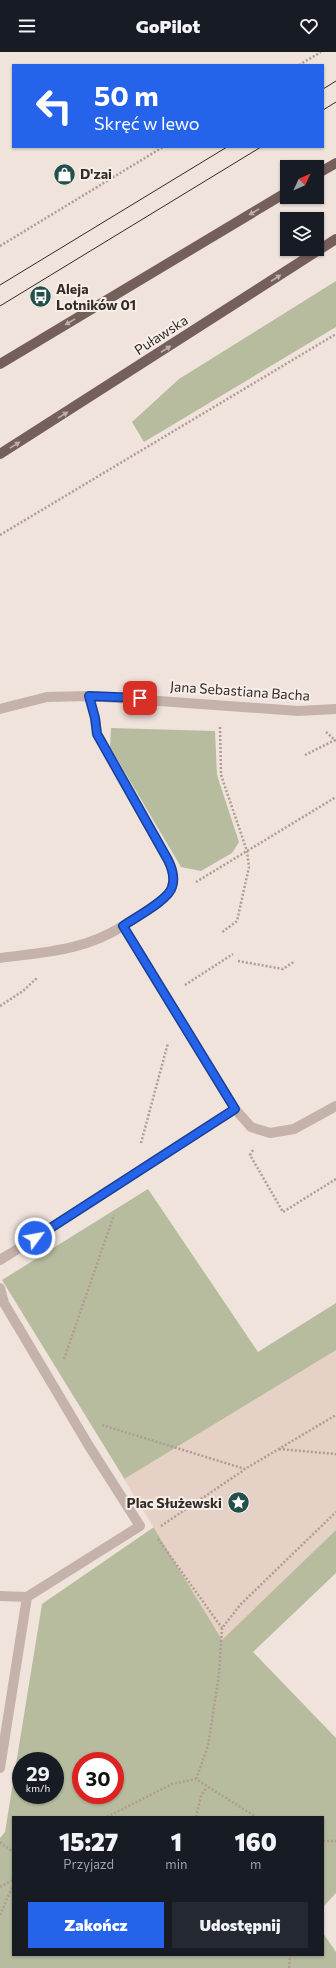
<!DOCTYPE html>
<html lang="pl">
<head>
<meta charset="utf-8">
<style>
  body { margin:0; font-family:Commissioner,sans-serif; background:#242831; color:#f1f3f6; height:100vh; display:flex; flex-direction:column; font-size:15px; white-space:nowrap }
  * { box-sizing:border-box; margin:0 }
  p { font-size:13px; color:#9ea1a6 }
  .icon { flex:none; width:22px; height:22px; fill:none; stroke:currentColor; stroke-width:2; stroke-linecap:round; stroke-linejoin:round }
  .map { position:relative; flex:1; overflow:hidden }
  .sheet { position:absolute; left:12px; top:1764px; width:312px; height:140px; display:flex; flex-direction:column; background:#171b24; border-radius:0px; box-shadow:0 1px 3px #0004 }
  .sheet>* { flex:none }
  .top-card { position:absolute; left:12px; top:12px; width:312px; height:84px; border-radius:0px; box-shadow:0 1px 3px #0004; background:#2563eb; color:#fff; overflow:hidden }
  .needle { width:26px; rotate:46deg }
  .tools { position:absolute; left:280px; top:108px; display:grid; gap:8px }
  .tools a { display:grid; place-items:center; width:44px; height:44px; border-radius:0px; background:#171b24; box-shadow:0 1px 3px #0004; font-size:20px }
  .speed { position:absolute; left:12px; top:1700px; display:flex; gap:8px; font-size:20px; font-weight:700; text-align:center }
  .speed>* { display:grid; place-content:center; width:52px; height:52px; border-radius:50%; background:#171b24; box-shadow:0 1px 3px #0004; line-height:1 }
  .speed small { font-size:10px; font-weight:400 }
  .speed .limit { border:6px solid #d22; background:#fff; color:#111 }
  .pin { position:absolute; display:grid; place-items:center; width:34px; height:34px; color:#fff; margin:-17px; border-radius:8px; box-shadow:0 2px 6px #0006 }
  .me { position:absolute; width:44px; margin:-22px; rotate:58deg; stroke-linejoin:round; filter:drop-shadow(0 0 3px #0008) }
  .turn { display:flex; align-items:center; gap:14px; height:84px; padding:0 16px; font-size:18px }
  .turn .icon { width:52px; height:52px; stroke-width:2.5 }
  .turn b { display:block; font-size:28px; line-height:34px }
  .eta { display:flex; justify-content:space-evenly; align-items:center; height:68px; text-align:center }
  .eta b { font-size:24px; font-weight:800; line-height:28px }
  .cta { display:flex; gap:8px; margin-top:auto; padding:8px 16px }
  .cta a { flex:1; height:46px; border-radius:0px; background:#2563eb; color:#fff; font-size:16px; font-weight:800; line-height:46px; text-align:center }
  .cta a+a { background:#242831; color:#f1f3f6 }
  header { display:flex; justify-content:space-between; align-items:center; height:52px; padding:0 16px; background:#171b24; font-size:18px; font-weight:800 }
  .map>svg:first-child { display:block }
  .green { fill:#b7bc9e; fill-rule:evenodd }
  .plaza { fill:#e5d1c5 }
  .lines { fill:none; stroke-linecap:round; stroke-linejoin:round }
  .path { stroke:#b19c94; stroke-width:2.5; stroke-dasharray:2 2; stroke-linecap:butt }
  .minor { stroke:#c5b2aa; stroke-width:10 }
  .major { stroke:#745f5b; stroke-width:10 }
  .tram { stroke:#342a28; stroke-width:1 }
  .oneway { fill:#bcaea9 }
  .route-casing { stroke:#184099; stroke-width:10 }
  .route { stroke:#2563eb; stroke-width:7 }
  .labels { text-anchor:middle; stroke-width:4; stroke-linejoin:round; paint-order:stroke }
  .poi-label { font-size:14px; font-weight:bold; fill:#342a28; stroke:#f7eee8; text-anchor:start }
  .street-label { font-size:14px; fill:#342a28; stroke:#f7eee8 }
</style>
</head>
<body>
<header><svg class="icon" aria-label="menu" viewBox="0 0 24 24"><path d="M4 6h16M4 12h16M4 18h16"/></svg>GoPilot<svg class="icon" aria-label="heart" viewBox="0 0 24 24"><path d="M12 20l-8-8c-3-5 5-10 8-4 3-6 11-1 8 4z"/></svg></header>
<div class="map">
<svg width="336" height="1916" viewBox="0 0 336 1916">
  <rect width="100%" height="100%" fill="#efe3dc"/>
  <path class="green" d="M336 229V275L144 390 132 370 179 327Z
    M111 676 215 679 217 723 239 790 232 801 201 819 181 815 110 695Z
    M148 1137 258 1300 336 1251V1521L253 1600 336 1686V1841L323 1855V1765H13V1903H323V1881L336 1900V1916H0V1786L5 1780 42 1552 154 1475 2 1228ZM21 1709H55V1743H21ZM81 1709H115V1743H81Z"/>
  <path class="plaza" d="M336 1298V1478L222 1588 124 1427Z"/>
  <g class="lines">
    <path class="path" d="M299 13 321 0
      M0 194 163 95
      M0 483 336 282
      M220 675 221 723 247 799 249 815 237 869 221 881
      M326 680 336 689
      M305 703 335 688
      M196 830 336 745
      M238 909 283 917 295 909
      M185 933 233 902
      M0 954 23 939 38 925
      M141 1091 168 991
      M253 1098 250 1103 283 1160 336 1127
      M64 1307 114 1163
      M102 1373 245 1417 336 1363
      M279 1397 336 1402
      M161 1474 244 1418
      M158 1487 222 1576
      M196 1727 208 1694 219 1622 222 1576 241 1552 336 1460
      M107 1765 172 1732 196 1727 256 1765
      M196 1765 201 1744 207 1735
      M323 1789H336
      M0 1790 13 1800
      M0 1835 13 1828
      M0 1863 13 1833
      M289 1916 290 1903"/>
    <path class="minor" d="M89 644 95 666 97 682 168 808C172 816 175 827 172 835 169 848 134 866 123 874L235 1057 251 1075 270 1081 294 1077 336 1054
      M0 657 47 645 89 644 298 659 336 657
      M0 906C46 900 83 899 123 874
      M0 1208C79 1159 156 1107 235 1057
      M0 1236 4 1251 89 1394 140 1474 27 1545 0 1716
      M0 1544 27 1545"/>
    <path class="major" d="M317 122 336 111
      M0 312 287 140
      M0 402 336 187"/>
    <path class="tram" d="M323 37 336 29
      M323 58 336 50
      M0 233 227 95
      M0 254 261 95"/>
  </g>
  <defs><path id="oneway-solid" d="M-6-.8H1V-3.2L6.5 0L1 3.2V.8H-6Z"/></defs>
  <g class="oneway">
    <use href="#oneway-solid" transform="translate(254 160) rotate(149)"/>
    <use href="#oneway-solid" transform="translate(276 226) rotate(-33)"/>
    <use href="#oneway-solid" transform="translate(70 270) rotate(149)"/>
    <use href="#oneway-solid" transform="translate(166 297) rotate(-33)"/>
    <use href="#oneway-solid" transform="translate(63 363) rotate(-32)"/>
    <use href="#oneway-solid" transform="translate(15 393) rotate(-32)"/>
  </g>
  <g class="lines">
    <defs>
      <path id="route" d="M35 1186 235 1057 123 874C134 866 169 848 172 835 175 826 172 816 168 808L97 682 95 666 89 644 140 646"/>
    </defs>
    <use href="#route" class="route-casing"/>
    <use href="#route" class="route"/>
  </g>
  <defs>
    <symbol id="shop-disc" viewBox="-11 -11 22 22"><circle r="9.5" fill="#23504b" stroke="#f7eee8"/><path d="M-5-2.5h2.3a2.7 3.5 0 0 1 5.4 0H5L5.5 6h-11ZM-1.5-2.5h3a1.5 2.3 0 0 0-3 0Z" fill="#fff"/></symbol>
    <symbol id="bus-disc" viewBox="-11 -11 22 22"><circle r="9.5" fill="#23504b" stroke="#f7eee8"/><path d="M-5-6H5V4H4V6H2V4H-2V6H-4V4H-5ZM-3.5-4V0h7V-4ZM-3.5 1.2v1.5H-2V1.2ZM2 1.2v1.5H3.5V1.2Z" fill="#fff"/></symbol>
    <symbol id="sight-disc" viewBox="-11 -11 22 22"><circle r="9.5" fill="#23504b" stroke="#f7eee8"/><path d="M0-6L1.8-2.2L6-1.7L2.9 1.2L3.7 5.4L0 3.3L-3.7 5.4L-2.9 1.2L-6-1.7L-1.8-2.2Z" fill="#fff"/></symbol>
  </defs>
  <g fill-rule="evenodd">
    <use href="#shop-disc" x="52" y="110" width="25" height="25"/>
    <use href="#bus-disc" x="28" y="232" width="25" height="25"/>
    <use href="#sight-disc" x="226" y="1438" width="25" height="25"/>
  </g>
  <g class="labels">
    <g class="poi-label">
      <text x="80" y="127">D'zai</text>
      <text x="56" y="242">Aleja<tspan x="56" dy="16">Lotników 01</tspan></text>
      <text x="222" y="1456" text-anchor="end">Plac Służewski</text>
    </g>
    <g class="street-label">
      <text transform="translate(161 283) rotate(-33)" y="5">Puławska</text>
      <text transform="translate(240 639) rotate(4)" y="5">Jana Sebastiana Bacha</text>
    </g>
  </g>
</svg>
<div class="tools">
<a><svg class="needle" viewBox="-14 -14 28 28"><path d="M0-13l5 13h-10z" fill="#e53935"/><path d="M0 13l5-13h-10z" fill="#9ea1a6"/></svg></a>
<a><svg class="icon" aria-label="layers" viewBox="0 0 24 24"><path d="M12 4l9 5-9 5-9-5zM3 14l9 5 9-5"/></svg></a>
</div>
<div class="speed"><div>29<small>km/h</small></div><div class="limit">30</div></div>
<div class="pin" style="left:140px;top:646px;background:#d93025"><svg class="icon" aria-label="arrive" viewBox="0 0 24 24"><path d="M6 21V4h12l-3 4 3 4H6"/></svg></div>
<svg class="me" style="left:35px;top:1186px" viewBox="-20 -20 40 40"><circle r="17" fill="#2563eb" stroke="#fff" stroke-width="3"/><path d="M0-11L8 9 0 5-8 9z" fill="#fff"/></svg>
<div class="top-card">
<div class="turn"><svg class="icon" aria-label="left" viewBox="0 0 24 24"><path d="M17 20v-9H6M10 6l-5 5 5 5"/></svg><div><b>50 m</b>Skręć w lewo</div></div>
</div>
<section class="sheet">
<div class="eta">
<div><b>15:27</b><p>Przyjazd</p></div>
<div><b>1</b><p>min</p></div>
<div><b>160</b><p>m</p></div>
</div>
<div class="cta"><a>Zakończ</a><a>Udostępnij</a></div>
</section>
</div>
</body>
</html>
